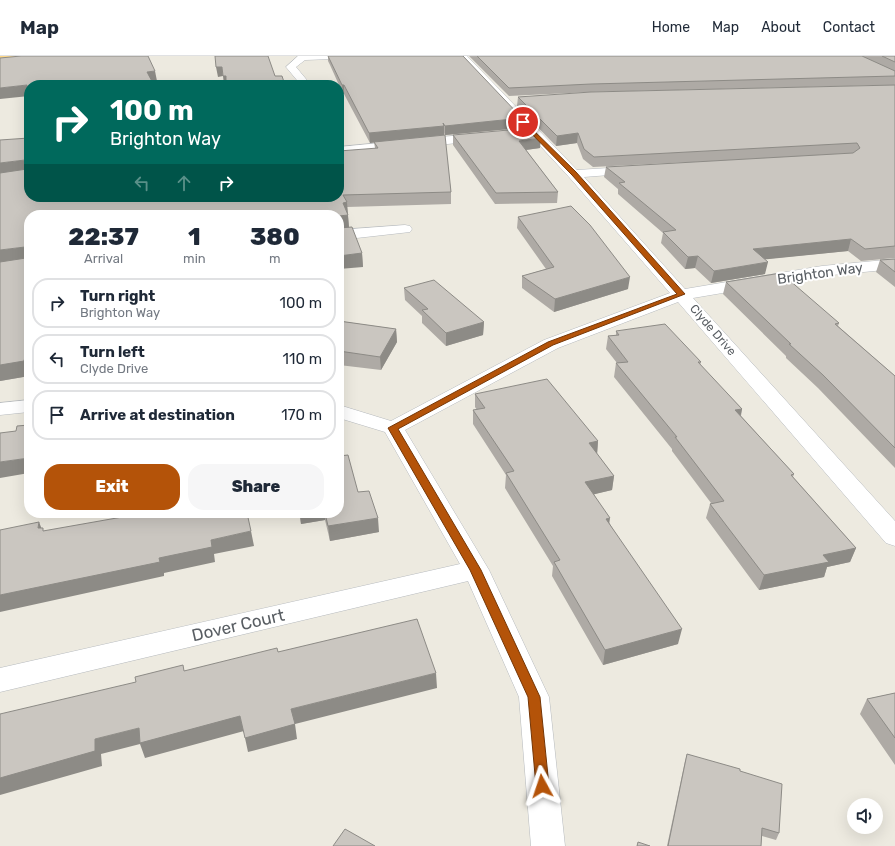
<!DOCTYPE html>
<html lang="en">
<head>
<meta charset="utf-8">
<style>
  body { margin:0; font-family:Rubik,sans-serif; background:#f6f6f7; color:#1f2937; height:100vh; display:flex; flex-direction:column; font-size:15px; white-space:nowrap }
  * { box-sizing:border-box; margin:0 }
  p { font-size:13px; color:#747a83 }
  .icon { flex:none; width:22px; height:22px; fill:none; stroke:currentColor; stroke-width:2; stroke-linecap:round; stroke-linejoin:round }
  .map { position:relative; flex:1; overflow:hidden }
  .sheet { position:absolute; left:24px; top:154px; width:320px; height:308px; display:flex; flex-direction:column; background:#fff; border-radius:16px; box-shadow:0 4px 16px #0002 }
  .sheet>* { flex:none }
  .guide { position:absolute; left:24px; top:24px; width:320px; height:122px; border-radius:16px; box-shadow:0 4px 16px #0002; background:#00695c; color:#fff; overflow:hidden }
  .buttons { position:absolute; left:847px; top:742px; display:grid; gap:8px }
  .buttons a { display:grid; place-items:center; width:36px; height:36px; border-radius:50%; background:#fff; box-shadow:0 4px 16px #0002; font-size:20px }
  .pin { position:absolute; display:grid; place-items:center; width:34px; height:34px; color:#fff; margin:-17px; border:2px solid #fff; border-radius:50%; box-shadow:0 1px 4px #0007 }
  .me { position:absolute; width:44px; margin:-22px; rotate:355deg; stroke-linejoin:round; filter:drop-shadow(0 0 3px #0008) }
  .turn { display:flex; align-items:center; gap:14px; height:84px; padding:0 20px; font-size:18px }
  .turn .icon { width:52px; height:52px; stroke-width:2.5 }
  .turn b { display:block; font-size:28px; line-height:34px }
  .lanes { display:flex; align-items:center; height:38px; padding:0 20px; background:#0003; justify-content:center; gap:20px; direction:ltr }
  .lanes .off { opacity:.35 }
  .eta { display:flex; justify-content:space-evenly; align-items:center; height:68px; text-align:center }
  .eta b { font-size:24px; font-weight:800; line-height:28px }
  .button { display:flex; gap:8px; margin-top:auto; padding:8px 20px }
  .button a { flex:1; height:46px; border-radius:16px; background:#b45309; color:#fff; font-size:16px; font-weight:800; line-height:46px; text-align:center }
  .button a+a { background:#f6f6f7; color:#1f2937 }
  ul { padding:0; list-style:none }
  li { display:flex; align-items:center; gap:12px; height:50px; margin:0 8px 6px; padding:0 12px; border:2px solid #e0e1e3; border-radius:16px }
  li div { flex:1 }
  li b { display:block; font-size:15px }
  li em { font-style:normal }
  header { display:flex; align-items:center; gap:24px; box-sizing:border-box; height:56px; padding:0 20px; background:#fff; border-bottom:1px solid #e0e1e3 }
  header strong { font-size:19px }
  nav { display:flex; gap:22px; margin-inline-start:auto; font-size:14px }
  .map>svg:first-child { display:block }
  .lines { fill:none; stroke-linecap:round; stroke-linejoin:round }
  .street-casing { stroke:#b6babe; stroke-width:1 }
  .highway-casing { stroke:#ee9300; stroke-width:1 }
  .street { fill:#fff; fill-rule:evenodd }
  .highway { fill:#ffd886; fill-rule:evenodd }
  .wall { fill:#aeaaa5 }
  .shaded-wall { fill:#8d8b86 }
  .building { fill:#cac6c0; stroke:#8d8b86 }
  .route { fill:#b45309; stroke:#753606 }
  .labels { text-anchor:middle; stroke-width:4; stroke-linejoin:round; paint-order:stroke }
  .far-street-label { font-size:12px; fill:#595e63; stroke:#fff }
  .street-label { font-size:14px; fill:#595e63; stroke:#fff }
  .near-street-label { font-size:17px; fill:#595e63; stroke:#fff }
</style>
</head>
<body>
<header>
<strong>Map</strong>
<nav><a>Home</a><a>Map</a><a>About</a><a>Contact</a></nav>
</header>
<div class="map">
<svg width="895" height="790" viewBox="0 0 895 790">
  <rect width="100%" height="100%" fill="#edeae0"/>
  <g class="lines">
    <defs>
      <path id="street" d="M298 0H337L332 3 305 4 296 11 311 29H301L286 11Z
        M457 0H467L577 114 640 110 641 113 635 117 584 121 685 233 822 210 895 203V213L822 220 693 242 895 465V490L886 487 678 246 558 292 405 374 489 514 549 641 565 790H531L519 641 468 525 0 636V612L460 508 385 376 339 362V349L391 365 544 284 670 237 569 121Z
        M483 77 489 81 487 84 339 99V91Z
        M405 169 410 170 412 173 410 176 339 184V174Z
        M29 344V356L0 359V347Z"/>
      <path id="highway" d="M0 0H16L11 3 0 4Z"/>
    </defs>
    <use href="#street" class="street-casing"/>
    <use href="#highway" class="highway-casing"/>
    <use href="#street" class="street"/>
    <use href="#highway" class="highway"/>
  </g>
  <path class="wall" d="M328 0H463L522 72 445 79 444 77 451 136V148L347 151 349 171 362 197 363 211 29 159V320L0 325 29 141H339L375 92 374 86 370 87 344 38H343L330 9 328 5Z
    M469 0H895V29L590 36 509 40Z
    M895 29V202L861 205 848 195 765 203V218L711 227 695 212 685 213 661 187 663 177 618 138V133L604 121 606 111 689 106 593 111 583 103 577 87 556 90 517 50 518 41Z
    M453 79 540 92 526 94 558 136 557 147 495 148 453 89Z
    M518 161 628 233 554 256 522 232V220L546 213 517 172Z
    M895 203V231L876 216 880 204Z
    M726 226 839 267 838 270 895 320V412L818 332 786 302V300L723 238Z
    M404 232 484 266 483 279 446 290 422 267V260L405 244Z
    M339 265 396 273 397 286 381 314 339 309Z
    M616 275 701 306 700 309 742 353 741 360 794 418 793 421 856 492 850 506 827 511 824 521 759 534 706 462 710 448 711 447 672 395V393L614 321 616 307H617L606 293 608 280 616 279Z
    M475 338 598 385 597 398 614 420 612 434 594 438 610 468 678 588 603 609 552 520 553 510 505 432 506 419 473 368V354H477L475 351Z
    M358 436 379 476 330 485 325 464 301 468 299 457H339Z
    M895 637V709L860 658 867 643Z
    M687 698 740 715 779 777 776 784 762 780 761 790H667L685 705Z"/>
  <path class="shaded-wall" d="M216 11H222L223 20 218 21Z
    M155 15 157 25H149L147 16Z
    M223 20H226L227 29H224Z
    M27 29 29 40 0 43V32Z
    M342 29H344V38H343Z
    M522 62V72L445 79V70Z
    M444 70V79L370 87 369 77Z
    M578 77 577 87 556 90 557 80Z
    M541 82 540 92 518 95 519 85Z
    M25 104 29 116 0 119V107Z
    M347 146 348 159 343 147Z
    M348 159 349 172 339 173V160Z
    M851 183 848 195 750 205 753 193Z
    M25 191 29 205 0 208V194Z
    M362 197 363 211 339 213V200Z
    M698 200 695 212 685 213 688 201Z
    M768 206 765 218 711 227 714 215Z
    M630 221 628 233 554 256 555 243Z
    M484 266 483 279 446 290V277Z
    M396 273 397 286 381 314 380 301Z
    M29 300V320L0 325V309L25 301Z
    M742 353 739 367 735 354Z
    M598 385 597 399 589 387Z
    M29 402V417L0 422V406Z
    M614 420 612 434 583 441 585 426Z
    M300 457H325V464L301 468Z
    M378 462 379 476 330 485 328 470Z
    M610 462 608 476 606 463Z
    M39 466 45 481 38 472Z
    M251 475 254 490 214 498 215 506 164 517V520L0 556V539L159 502 211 484Z
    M856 492 850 506 827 511 824 521 759 534 764 519 823 499Z
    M682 573 678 588 603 609 605 594Z
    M436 617 437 632 295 668 297 683 248 696 245 682 291 653Z
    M240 660 244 675 145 702 140 688 101 698 102 710 0 739V722L95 683 139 672Z"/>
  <path class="building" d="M21 0H148L155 15 147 16 154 29H29V53L27 29 0 32V2Z
    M215 0H268L275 20H282L285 29H226V20H223L222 11H216Z
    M328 0H463L522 62 445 70 443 67 444 70 369 77 344 29H342Z
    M477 0H862L895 15V20L591 28 509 32Z
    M882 0H895V6Z
    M895 29V190L865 193 851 183 753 193 768 206 714 215 698 200 688 201 663 176 676 174 619 127 625 126 606 111 853 97 860 92 857 87 594 101 584 93 578 77 557 80 518 41 591 36Z
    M531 72 541 82 519 85 558 136 496 137 453 79Z
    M445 79 451 136 343 139 347 146 343 147 348 159 339 160V159H29V300L25 301 24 305 0 309V206L26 202V193L25 191 0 194V117L27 113 25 104 0 107V84L29 82V141H339V95L378 92 374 86Z
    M571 150 590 169 630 221 555 243 522 220 554 211 518 161Z
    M352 171 362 197 339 200V172Z
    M895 203V216L880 204Z
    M781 217 839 267 835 268 895 320V392L823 319 789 288H791L726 226Z
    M434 224 484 266 446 277 422 254 428 253 404 232Z
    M339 265 396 273 380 301 339 295Z
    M665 268 701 306H698L742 353 735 354 794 418 791 419 856 492 823 499 829 506 764 519 710 448 724 445 675 381H677L616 307 628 306 608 280 619 279 616 275Z
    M547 323 598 385 589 387 614 420 585 426 610 462 606 463 682 573 605 594 554 506 560 504 506 417 514 415 473 354 485 352 475 338Z
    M29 369V402L0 406V377L16 375 17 370Z
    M348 399 358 436 369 435 378 462 328 470 325 457H339V400Z
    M145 457H247L251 475 211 484 212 491 159 502 160 506 0 539V474L39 466 38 472H43V475Z
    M417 563 436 617 291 653 295 668 245 682 240 660 140 687 139 672 95 683V695L0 722V658L136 626 135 621 183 609 184 615 277 592 278 596Z
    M895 637V682L867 643Z
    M687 698 740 713V715L782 728 779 777 762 772 761 790H668Z
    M345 773 375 790H333Z
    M638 786 650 790H637Z"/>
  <path class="route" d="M523 64 576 116 685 238 553 289 398 373 481 514 540 641 549 730 547 735 542 737 538 735 536 730 528 641 470 514 388 372 548 286 677 238 572 119 521 67Z"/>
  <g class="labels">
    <g class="far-street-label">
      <text transform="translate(713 274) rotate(49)" y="4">Clyde Drive</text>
    </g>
    <g class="street-label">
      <text transform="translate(820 217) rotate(-8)" y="5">Brighton Way</text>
    </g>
    <g class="near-street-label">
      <text transform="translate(238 569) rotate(-13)" y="6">Dover Court</text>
    </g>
  </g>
</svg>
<div class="buttons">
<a><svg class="icon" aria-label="sound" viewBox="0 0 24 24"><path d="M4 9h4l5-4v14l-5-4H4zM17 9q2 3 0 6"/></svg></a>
</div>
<div class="pin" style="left:523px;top:66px;background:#d93025"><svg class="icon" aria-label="arrive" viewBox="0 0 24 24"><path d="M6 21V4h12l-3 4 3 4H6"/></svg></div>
<svg class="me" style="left:542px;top:730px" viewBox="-20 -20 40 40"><path d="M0-17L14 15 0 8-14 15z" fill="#b45309" stroke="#fff" stroke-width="4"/></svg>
<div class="guide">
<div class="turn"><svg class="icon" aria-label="right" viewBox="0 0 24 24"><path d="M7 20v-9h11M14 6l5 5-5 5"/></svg><div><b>100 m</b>Brighton Way</div></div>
<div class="lanes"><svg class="icon off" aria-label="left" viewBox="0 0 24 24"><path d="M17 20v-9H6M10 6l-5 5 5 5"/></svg><svg class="icon off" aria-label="ahead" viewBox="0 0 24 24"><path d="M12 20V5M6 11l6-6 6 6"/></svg><svg class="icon" aria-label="right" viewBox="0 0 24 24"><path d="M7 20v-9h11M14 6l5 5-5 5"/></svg></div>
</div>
<section class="sheet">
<div class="eta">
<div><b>22:37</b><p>Arrival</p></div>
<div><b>1</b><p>min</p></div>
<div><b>380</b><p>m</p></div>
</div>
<ul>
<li><svg class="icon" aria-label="right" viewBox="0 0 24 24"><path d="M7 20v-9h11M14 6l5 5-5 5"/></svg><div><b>Turn right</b><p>Brighton Way</p></div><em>100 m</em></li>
<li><svg class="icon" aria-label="left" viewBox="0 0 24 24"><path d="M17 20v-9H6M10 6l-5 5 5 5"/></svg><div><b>Turn left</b><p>Clyde Drive</p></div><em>110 m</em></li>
<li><svg class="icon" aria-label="arrive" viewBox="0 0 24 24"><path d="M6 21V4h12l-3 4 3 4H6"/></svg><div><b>Arrive at destination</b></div><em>170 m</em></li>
</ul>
<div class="button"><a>Exit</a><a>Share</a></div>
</section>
</div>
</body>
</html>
